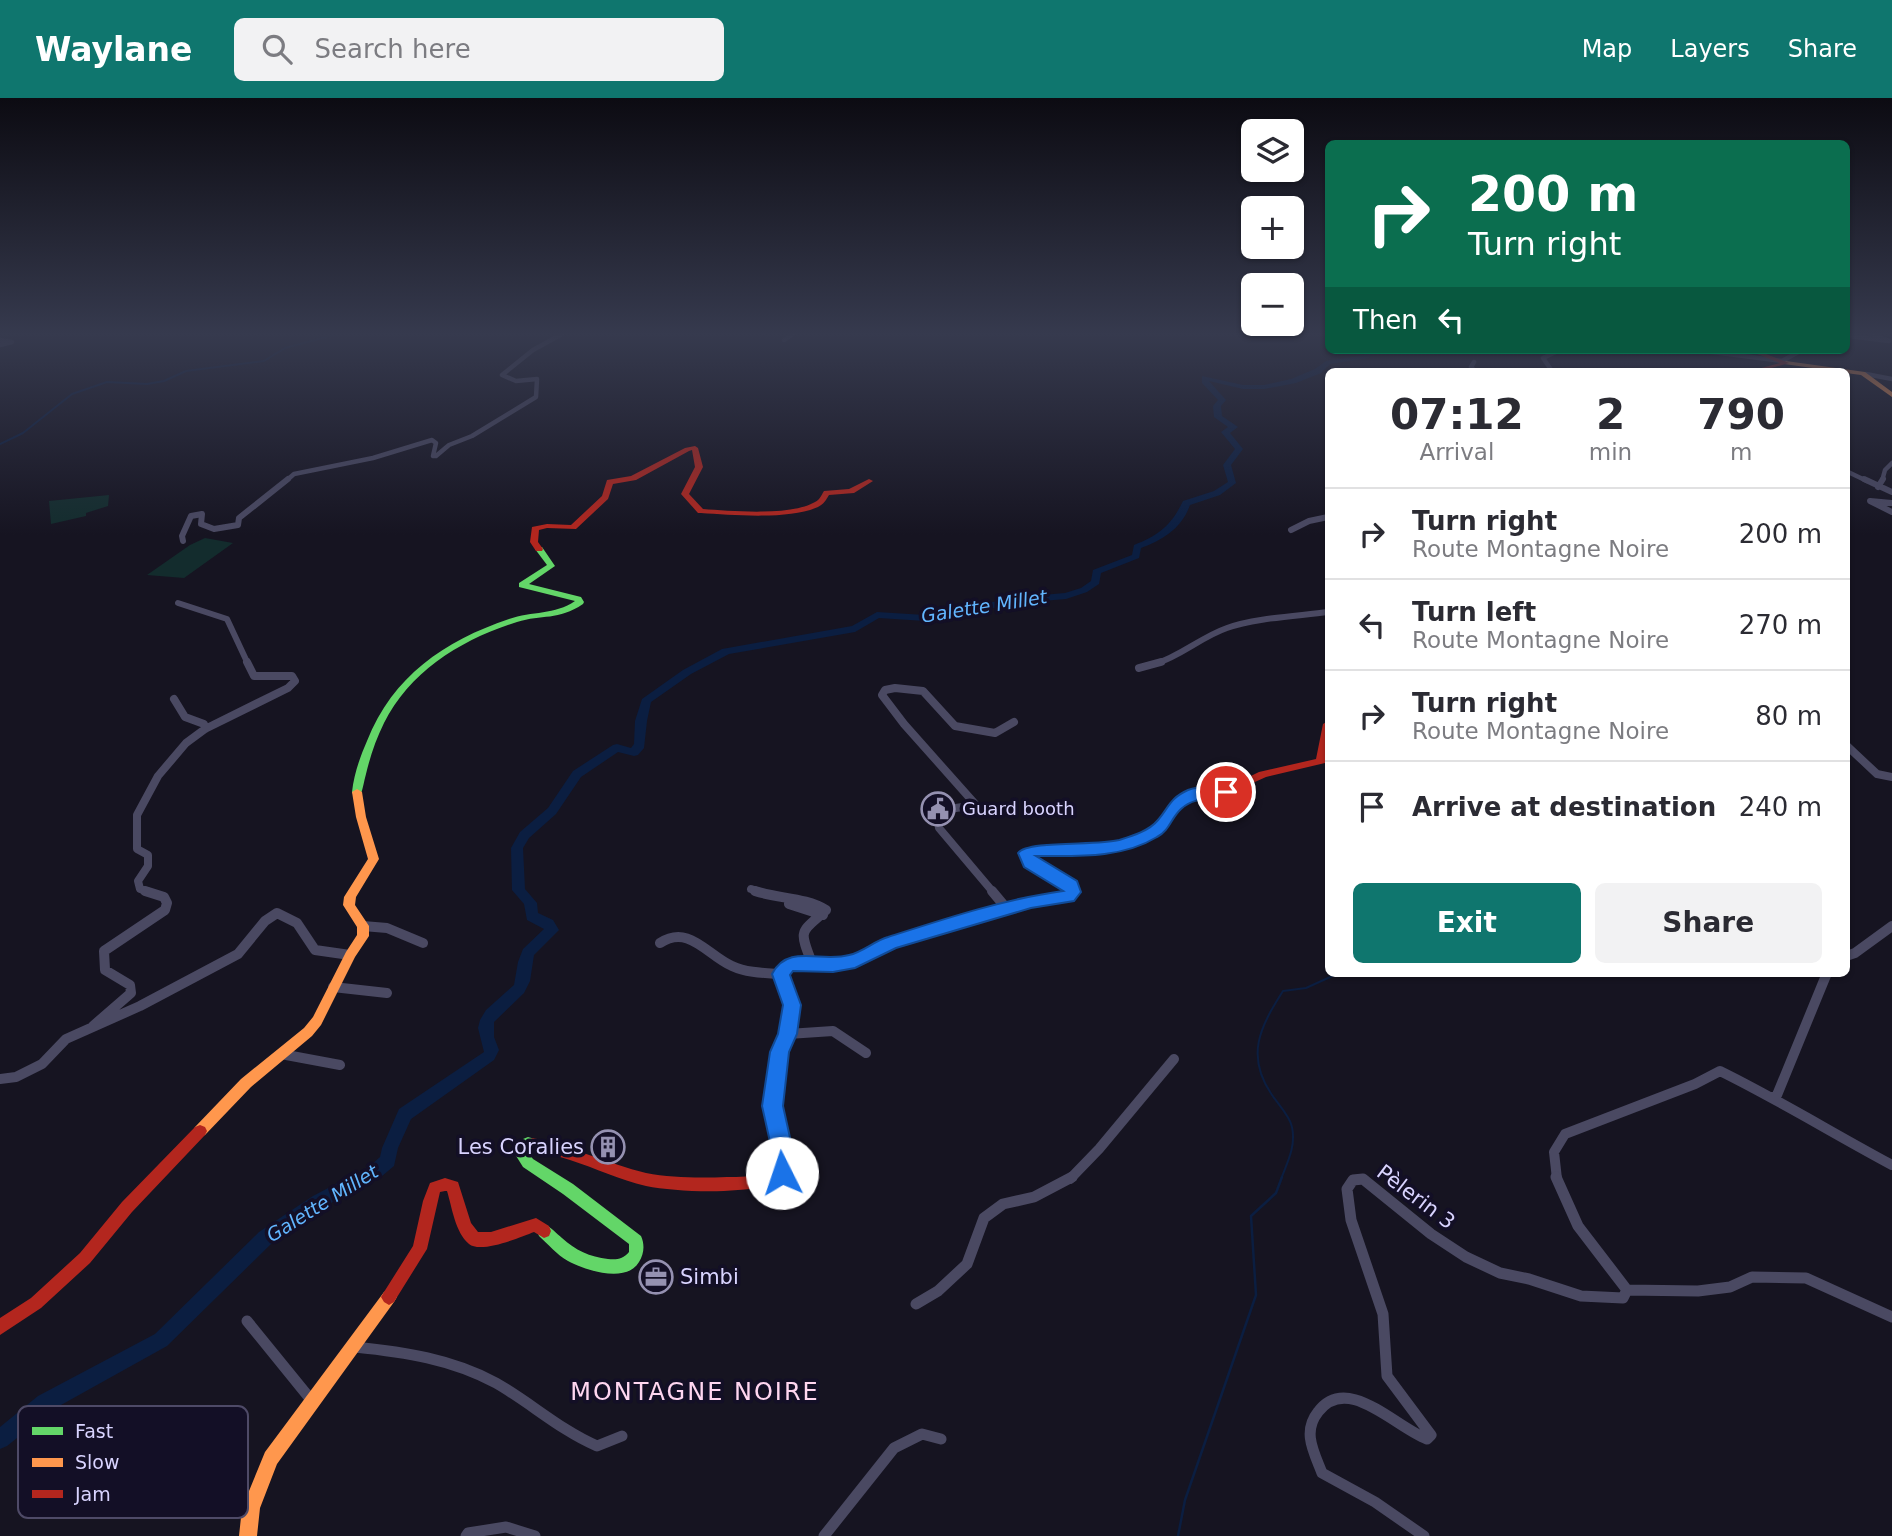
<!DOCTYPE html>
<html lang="en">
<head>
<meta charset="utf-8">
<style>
  body { margin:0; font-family:"DejaVu Sans",sans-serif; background:#f2f2f3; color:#2b2b33; height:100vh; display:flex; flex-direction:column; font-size:26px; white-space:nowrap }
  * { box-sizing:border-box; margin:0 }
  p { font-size:23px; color:#7c7c81 }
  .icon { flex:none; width:38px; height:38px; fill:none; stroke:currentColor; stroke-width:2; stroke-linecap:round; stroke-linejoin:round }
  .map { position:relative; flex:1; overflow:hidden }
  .sheet { position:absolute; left:1325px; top:270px; width:525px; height:609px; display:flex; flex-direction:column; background:#fff; border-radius:10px; box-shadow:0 2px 5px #0004 }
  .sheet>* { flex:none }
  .top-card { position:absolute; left:1325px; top:42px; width:525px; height:214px; border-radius:10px; box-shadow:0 2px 5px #0004; background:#0b6e4f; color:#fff; overflow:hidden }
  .controls { position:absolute; left:1241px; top:21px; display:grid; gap:14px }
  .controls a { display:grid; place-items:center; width:63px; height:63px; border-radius:10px; background:#fff; box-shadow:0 2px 5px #0004; font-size:35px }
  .pin { position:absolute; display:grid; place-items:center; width:60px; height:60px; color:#fff; margin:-30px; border:4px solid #fff; border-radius:50%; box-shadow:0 2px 7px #0007 }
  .me { position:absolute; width:77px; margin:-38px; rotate:356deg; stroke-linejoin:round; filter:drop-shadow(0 0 5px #0008) }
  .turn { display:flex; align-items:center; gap:24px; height:147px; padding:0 28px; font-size:32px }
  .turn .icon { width:91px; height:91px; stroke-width:2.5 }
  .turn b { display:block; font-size:49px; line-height:60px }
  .then { display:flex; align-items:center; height:66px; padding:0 28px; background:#0003; gap:14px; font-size:26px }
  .eta { display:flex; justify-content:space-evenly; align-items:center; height:119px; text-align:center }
  .eta b { font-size:42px; font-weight:700; line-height:49px }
  .primary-button { display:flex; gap:14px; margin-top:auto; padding:14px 28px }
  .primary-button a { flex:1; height:80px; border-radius:10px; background:#0f766e; color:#fff; font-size:28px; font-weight:700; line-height:80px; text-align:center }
  .primary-button a+a { background:#f2f2f3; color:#2b2b33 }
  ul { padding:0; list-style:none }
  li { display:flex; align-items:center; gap:21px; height:91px; padding:0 28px; border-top:2px solid #e1e1e2 }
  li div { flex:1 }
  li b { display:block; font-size:26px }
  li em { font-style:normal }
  header { display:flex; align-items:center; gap:42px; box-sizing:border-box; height:98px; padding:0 35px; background:#0f766e; color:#fff }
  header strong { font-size:33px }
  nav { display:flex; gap:38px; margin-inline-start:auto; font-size:24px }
  .search { width:490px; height:63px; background:#f2f2f3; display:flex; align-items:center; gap:18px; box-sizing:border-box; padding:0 24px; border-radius:10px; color:#7c7c81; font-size:26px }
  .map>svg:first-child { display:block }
  .green { fill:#132c2d }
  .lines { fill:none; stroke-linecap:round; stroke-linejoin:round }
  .stream-far1 { stroke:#0b1e41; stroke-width:2 }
  .stream { stroke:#0b1e41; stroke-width:2.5 }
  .river { fill:#0b1e41; fill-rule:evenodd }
  .street-far4 { stroke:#4a4962; stroke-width:4.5 }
  .street-far3 { stroke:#4a4962; stroke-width:6 }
  .street-far2 { stroke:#4a4962; stroke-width:8 }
  .street-far1 { stroke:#4a4962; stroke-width:10 }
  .street { stroke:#4a4962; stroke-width:11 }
  .fast { fill:#63d668; fill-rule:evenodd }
  .slow { fill:#ff974d; fill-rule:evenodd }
  .jam { fill:#b3261e; fill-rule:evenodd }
  .route { fill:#1a73e8; stroke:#114b97; stroke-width:2 }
  .labels { text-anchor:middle; stroke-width:7; stroke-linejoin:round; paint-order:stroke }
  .poi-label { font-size:18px; fill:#d9d4ff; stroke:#130f26; text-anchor:start }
  .water-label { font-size:19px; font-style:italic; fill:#62b6ff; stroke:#130f26 }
  .near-poi-label { font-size:21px; fill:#d9d4ff; stroke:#130f26; text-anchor:end }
  .near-street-label { font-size:21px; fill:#d9d4ff; stroke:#130f26 }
  .near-quarter-label { font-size:24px; letter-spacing:2px; fill:#ffd6f0; stroke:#130f26 }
  .key { fill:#130f26; stroke:#4e4a67; stroke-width:2 }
  .key-label { font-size:19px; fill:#d9d4ff }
</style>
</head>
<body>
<header>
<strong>Waylane</strong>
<div class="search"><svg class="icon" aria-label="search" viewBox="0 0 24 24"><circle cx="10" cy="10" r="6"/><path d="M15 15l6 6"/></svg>Search here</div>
<nav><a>Map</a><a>Layers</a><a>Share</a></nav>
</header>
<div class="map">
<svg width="1892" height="1438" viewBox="0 0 1892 1438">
  <rect width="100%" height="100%" fill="#161421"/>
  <path class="green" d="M109 397 108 408 86 415V418L51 426 49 403Z
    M205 440 233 445 184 480 147 477 190 447Z"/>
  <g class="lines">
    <path class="stream-far1" d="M0 346 23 335 72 296 107 284 147 286 164 283 186 273 264 263 285 250 337 236
      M1281 1081C1288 1063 1296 1048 1292 1029 1290 1018 1278 1006 1272 997 1245 958 1260 929 1283 893L1306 890 1339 875"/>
    <path class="stream" d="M1178 1438 1185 1402 1256 1197 1251 1118 1276 1095 1282 1079"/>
    <path class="river" d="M1367 252H1373L1369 260 1330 266 1321 275 1296 285 1264 291H1243L1209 283 1226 302 1221 308 1222 318 1238 329 1230 335 1243 351 1231 367 1236 385 1220 397 1190 407C1182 430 1163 442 1141 450L1139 460 1101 475 1099 486 1087 494 1066 501 1019 505 925 523 879 520 855 534 729 556 691 576 651 604 647 623 644 650 638 657 634 658 618 654 581 679 556 716 529 740 523 750 525 791 537 805 538 815 553 822 559 832 534 857 530 883 524 895 494 924V939L499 952 494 962 411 1021 398 1050 394 1068 382 1078 325 1108 271 1146 167 1248 52 1312 7 1348 0 1351V1329L38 1298 155 1236 259 1134 313 1098 370 1068 380 1059 382 1050 399 1011 484 954 478 930 480 922 486 912 514 887 518 864 523 851 544 831 527 822 524 806 512 792 511 750 520 734 548 710 573 673 613 647 617 646 631 650 634 646 635 623 642 601 683 572 722 551 852 528 877 514 925 517 1019 499 1065 495 1081 490 1091 483 1093 472 1132 457 1134 447C1159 437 1171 428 1183 403L1214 393 1228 384 1223 367 1235 351 1221 334 1228 329 1214 319 1213 308 1218 302 1202 285V278L1243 287H1264L1291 281 1315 271 1326 263 1364 257Z"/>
    <path class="street-far4" d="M0 242 12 244 0 247
      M784 242 793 236
      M1846 243 1849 238 1889 243 1872 236
      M1697 252 1782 263 1802 252
      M1474 264 1471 269 1475 273
      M1552 273 1543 260 1560 252
      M1866 276 1892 281
      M1846 373 1867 383
      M286 383 294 376 373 360 432 342 436 345 433 358H436L449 347 472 338 536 299 537 281 516 283 502 277 533 252 562 236
      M1882 383 1885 372 1892 365"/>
    <path class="street-far3" d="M1864 381 1892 394
      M1878 389 1883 381
      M1892 405 1870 403 1892 414
      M1291 432 1309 423 1328 419
      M183 443 182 438 191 418 202 416 201 426 214 431 238 427 239 420 288 381
      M178 505 227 521 248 566
      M1155 566C1181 558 1201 539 1227 530 1254 520 1298 518 1328 514"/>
    <path class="street-far2" d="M1139 570 1161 564
      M174 601 185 619 204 626 205 631
      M1846 647 1877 676 1892 679
      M751 791 760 794
      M150 794 140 791 138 783 148 768V757L137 751V717L158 678 186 645 205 631 288 590 295 583 292 578H254L247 564
      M993 794 939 730 938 723 949 711 976 707 904 626 882 597 885 592 895 590 923 593 955 628 995 635 1014 624"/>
    <path class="street-far1" d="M755 793C779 801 805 799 826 812 801 835 798 830 812 865
      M992 793 1007 811
      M789 806 823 817
      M363 828 387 830 423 845
      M660 845C689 826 707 857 732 868 747 875 765 875 781 876
      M1846 858 1855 855 1892 828
      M333 889 387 895
      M93 928 131 895 130 887 105 872 104 853 165 812 167 805 164 799 145 793
      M788 936 833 933 866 955
      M281 956 340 967
      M0 981 16 979 42 966 66 941 140 908 238 856 265 823 277 815 297 825 315 852 350 857
      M1773 999 1777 997 1827 875
      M1070 1081 1099 1051 1174 961
      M1557 1081 1554 1054 1565 1036 1695 986 1720 973C1779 1002 1834 1036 1892 1067"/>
    <path class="street" d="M1627 1192 1698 1193 1730 1189 1752 1179 1806 1180 1892 1219
      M916 1206 938 1193 967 1166 984 1120 1003 1106 1034 1099 1072 1079
      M247 1223 312 1303
      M355 1249C404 1254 452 1261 496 1285 531 1305 560 1332 597 1348L622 1338
      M466 1438 468 1435 506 1429 535 1438
      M824 1438 894 1350 922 1336 941 1341
      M1424 1438 1375 1404 1322 1375C1314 1354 1302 1334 1318 1314 1347 1275 1395 1329 1427 1341L1431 1337 1387 1278 1383 1216 1351 1122 1347 1091 1353 1082 1363 1081 1431 1136 1466 1159 1500 1175 1529 1181 1581 1198 1623 1200 1627 1192 1578 1128 1556 1079"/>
    <path class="fast" d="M536 449H542L555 468 529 486 581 499 584 504 583 506C558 523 542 516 517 524 462 541 410 573 384 625 376 641 370 659 366 676 364 683 363 690 361 696H353L352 694C354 676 360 659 367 643 393 578 444 543 509 521 532 513 555 517 575 503L519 489V485L547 467 535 451Z
      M1024 802 1028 803 1030 806 1028 809C988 821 948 829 909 843 889 850 871 865 850 869 830 872 803 862 787 877L798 907 794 936 785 954 779 1008 792 1062 790 1066 785 1068 780 1066 765 1008 773 954 782 936 786 907 775 876 782 867 794 862 813 860 851 859 881 844 902 836Z
      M528 1039 538 1042 540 1046 538 1050 528 1054 533 1061 573 1086 641 1138C645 1147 644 1156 639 1164 626 1186 585 1172 568 1163 557 1157 548 1146 539 1138L537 1133 539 1128 544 1126C551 1129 556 1135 562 1140 575 1152 590 1159 608 1161 617 1162 623 1161 629 1154V1146L563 1096 523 1069 513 1053 523 1041Z"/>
    <path class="slow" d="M1786 263 1865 274 1892 294V299L1861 277 1846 275V273H1834L1784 266 1783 265Z
      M357 691 362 694 366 719 379 761 356 799 355 807 369 828V838L355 859 321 927 312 938 251 989 205 1037 200 1039 195 1037 193 1033 195 1029 241 981 304 930 313 919 346 854 357 837V829L343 807 344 799 368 761 356 719 352 694Z
      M389 1191 394 1194 397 1199 394 1204 277 1366 260 1410 257 1438H239L242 1410 265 1354 384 1194Z"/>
    <path class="jam" d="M1747 252H1756L1789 265 1761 273H1750L1780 265Z
      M695 348 698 350 703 369 689 396 703 411C731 413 788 418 813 405 819 403 821 398 824 393L849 391 869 381 873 383 854 395 829 397C826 402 824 406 818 409 789 422 733 417 701 415H698L681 396 695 369 692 352 689 353 636 382 613 386 608 401 576 431 547 430 539 432 538 444 543 451 542 453H536L530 444 532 429 547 426 571 427 602 398 607 382 631 378 685 350Z
      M1328 623V651L1325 665 1266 679 1226 697 1196 699 1178 710 1167 731 1153 740 1124 751 1092 756 1032 757 1035 763 1075 785 1079 794 1072 802 1068 803 1024 810 1020 809 1018 806 1020 803 1065 795 1067 793 1066 790 1026 768 1021 755 1022 752 1037 748H1092L1119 744 1145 734 1159 726 1170 706 1190 694 1224 691 1259 674 1316 661 1323 626Z
      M200 1027 205 1029 207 1033 205 1037 132 1114 90 1165 41 1210 0 1237V1220L31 1200 80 1155 122 1104 195 1029Z
      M533 1040C572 1048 608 1066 646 1075 672 1080 701 1080 727 1079 743 1079 761 1079 775 1072L780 1058 785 1056 790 1058 792 1062 785 1082C753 1097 682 1095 646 1088 620 1082 595 1070 570 1062 556 1057 542 1055 528 1050L526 1046 528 1042Z
      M445 1080 458 1084 471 1125 478 1134H491L536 1120 549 1128 551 1133 549 1138 544 1140 534 1134C521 1139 481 1156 469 1146 455 1134 452 1109 447 1093H445L440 1094 427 1151 394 1204 389 1207 384 1204 381 1199 384 1194 413 1148 423 1103 430 1085Z"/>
  </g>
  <linearGradient id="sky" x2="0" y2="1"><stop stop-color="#0c0b12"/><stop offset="0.54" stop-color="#363a4e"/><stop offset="1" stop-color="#363a4e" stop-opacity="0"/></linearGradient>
  <rect width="1892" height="437" fill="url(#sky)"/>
  <path class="route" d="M1226 689 1232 690 1234 694 1232 698C1214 703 1196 697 1181 711 1171 720 1170 732 1157 739 1121 761 1076 758 1036 758L1077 783 1081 794 1074 803 1031 810 896 850 855 870 833 874 793 873 790 877 801 907 797 936 789 954 783 1008 795 1062 790 1082 782 1085 775 1082 772 1075 774 1062 762 1008 770 954 778 936 783 907 772 876C788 845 821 865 849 857 863 854 874 843 888 839 944 821 1004 801 1063 793L1024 769 1018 755C1028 742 1097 748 1119 742 1132 738 1149 733 1158 722 1169 709 1170 700 1188 692 1199 687 1215 689 1226 689Z"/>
  <defs>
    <symbol id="civic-ring" viewBox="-11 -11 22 22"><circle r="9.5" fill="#130f26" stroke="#9591b1" stroke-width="1.5"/><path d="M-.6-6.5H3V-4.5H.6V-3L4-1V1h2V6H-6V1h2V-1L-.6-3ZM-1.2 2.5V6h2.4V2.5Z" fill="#9591b1"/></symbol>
    <symbol id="building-ring" viewBox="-11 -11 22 22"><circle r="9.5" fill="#130f26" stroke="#9591b1" stroke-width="1.5"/><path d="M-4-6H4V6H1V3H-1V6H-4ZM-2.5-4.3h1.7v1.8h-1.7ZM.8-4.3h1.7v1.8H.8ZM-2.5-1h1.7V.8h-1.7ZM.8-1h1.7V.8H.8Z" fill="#9591b1"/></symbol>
    <symbol id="office-ring" viewBox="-11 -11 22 22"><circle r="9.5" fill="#130f26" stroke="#9591b1" stroke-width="1.5"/><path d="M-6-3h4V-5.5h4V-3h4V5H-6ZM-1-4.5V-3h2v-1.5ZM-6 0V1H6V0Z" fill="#9591b1"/></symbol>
  </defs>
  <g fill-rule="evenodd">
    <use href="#civic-ring" x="919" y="692" width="38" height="38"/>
    <use href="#building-ring" x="589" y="1030" width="38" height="38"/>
    <use href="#office-ring" x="637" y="1160" width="38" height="38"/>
  </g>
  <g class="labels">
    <g class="poi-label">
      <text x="962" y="717">Guard booth</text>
    </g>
    <g class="water-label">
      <text transform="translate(984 508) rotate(-9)" y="7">Galette Millet</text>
      <text transform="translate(322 1105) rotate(-32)" y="7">Galette Millet</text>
    </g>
    <g class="near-poi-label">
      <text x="584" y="1056">Les Coralies</text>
      <text x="680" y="1186" text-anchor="start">Simbi</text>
    </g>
    <g class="near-street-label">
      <text transform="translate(1416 1099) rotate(37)" y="7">Pèlerin 3</text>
    </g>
    <g class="near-quarter-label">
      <text x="695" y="1302">MONTAGNE NOIRE</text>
    </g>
  </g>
  <rect x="18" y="1308" width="230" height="112" rx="10" class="key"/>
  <rect x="32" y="1329" width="31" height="8" fill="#63d668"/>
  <rect x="32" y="1360" width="31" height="9" fill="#ff974d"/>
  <rect x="32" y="1392" width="31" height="8" fill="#b3261e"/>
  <g class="key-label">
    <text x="75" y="1340">Fast</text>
    <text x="75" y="1371">Slow</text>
    <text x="75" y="1403">Jam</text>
  </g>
</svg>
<div class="controls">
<a><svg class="icon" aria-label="layers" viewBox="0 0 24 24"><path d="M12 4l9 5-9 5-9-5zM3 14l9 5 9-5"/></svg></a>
<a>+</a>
<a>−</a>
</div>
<div class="pin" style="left:1226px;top:694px;background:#d93025"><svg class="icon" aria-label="arrive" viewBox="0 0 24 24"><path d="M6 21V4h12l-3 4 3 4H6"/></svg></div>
<svg class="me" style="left:782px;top:1075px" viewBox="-20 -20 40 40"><circle r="19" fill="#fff"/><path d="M0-13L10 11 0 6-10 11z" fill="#1a73e8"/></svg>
<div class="top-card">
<div class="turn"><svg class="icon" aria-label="right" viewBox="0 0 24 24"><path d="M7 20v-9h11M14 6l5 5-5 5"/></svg><div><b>200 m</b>Turn right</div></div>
<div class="then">Then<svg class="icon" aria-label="left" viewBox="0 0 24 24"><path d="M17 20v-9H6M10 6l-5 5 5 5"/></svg></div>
</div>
<section class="sheet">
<div class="eta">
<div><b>07:12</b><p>Arrival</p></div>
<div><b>2</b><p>min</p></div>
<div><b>790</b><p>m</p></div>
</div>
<ul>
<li><svg class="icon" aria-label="right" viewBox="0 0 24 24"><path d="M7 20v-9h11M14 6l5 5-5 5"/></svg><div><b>Turn right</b><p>Route Montagne Noire</p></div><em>200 m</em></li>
<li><svg class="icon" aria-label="left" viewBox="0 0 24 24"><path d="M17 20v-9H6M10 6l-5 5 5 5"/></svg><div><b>Turn left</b><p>Route Montagne Noire</p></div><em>270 m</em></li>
<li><svg class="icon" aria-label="right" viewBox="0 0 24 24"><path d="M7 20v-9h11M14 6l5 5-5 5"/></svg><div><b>Turn right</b><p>Route Montagne Noire</p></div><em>80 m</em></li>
<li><svg class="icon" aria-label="arrive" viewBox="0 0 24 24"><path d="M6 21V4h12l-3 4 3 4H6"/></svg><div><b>Arrive at destination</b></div><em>240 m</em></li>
</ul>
<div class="primary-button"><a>Exit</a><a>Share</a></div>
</section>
</div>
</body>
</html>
